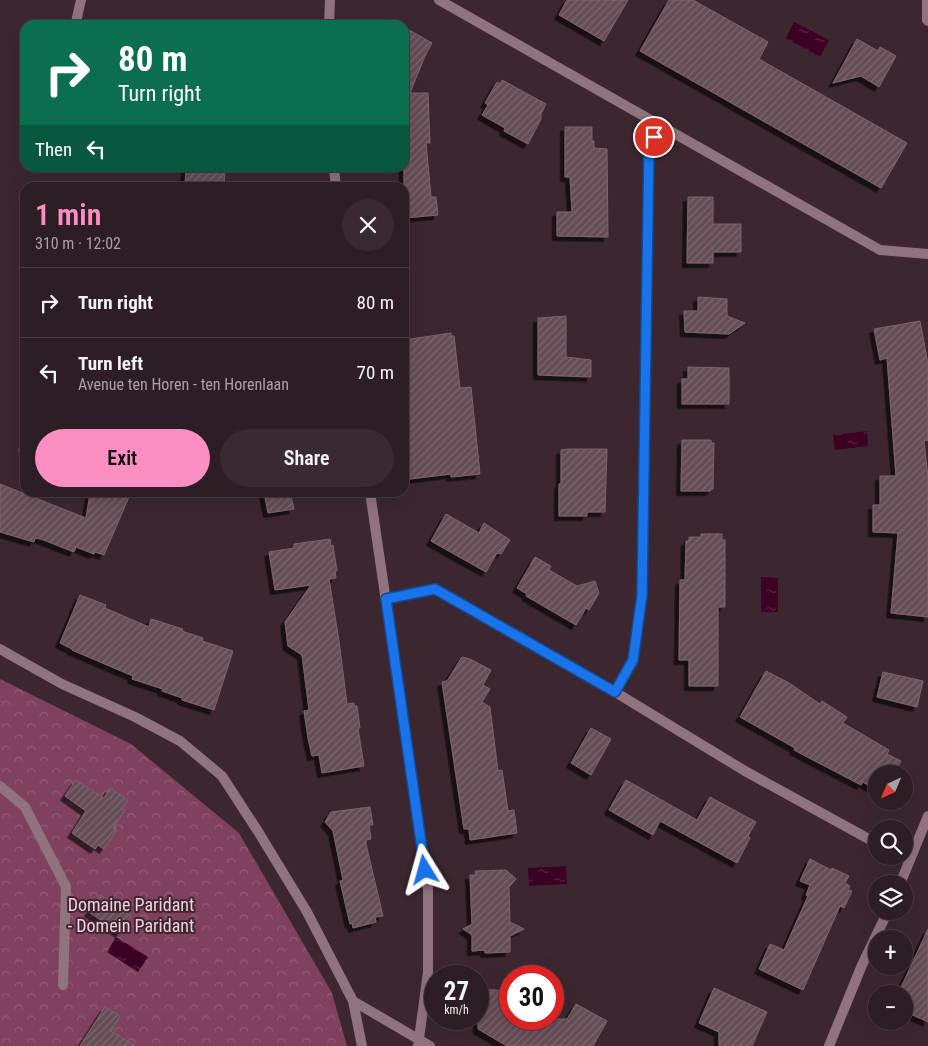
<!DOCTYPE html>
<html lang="en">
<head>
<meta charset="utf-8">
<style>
  body { margin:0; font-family:"Roboto Condensed",sans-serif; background:#392a31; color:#f1f3f6; height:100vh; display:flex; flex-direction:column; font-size:19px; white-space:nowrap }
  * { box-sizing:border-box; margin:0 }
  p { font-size:16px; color:#a7a2a6 }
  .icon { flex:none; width:28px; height:28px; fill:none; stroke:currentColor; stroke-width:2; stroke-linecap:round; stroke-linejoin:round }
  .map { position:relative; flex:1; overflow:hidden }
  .details { position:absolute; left:20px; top:182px; width:389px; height:315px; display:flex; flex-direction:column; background:#2d1d24; border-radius:15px; box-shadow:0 5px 20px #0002,0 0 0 1px #483b41 }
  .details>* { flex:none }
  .banner { position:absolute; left:20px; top:20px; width:389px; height:152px; border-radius:15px; box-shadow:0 5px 20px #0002,0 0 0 1px #483b41; background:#0b6e4f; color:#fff; overflow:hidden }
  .needle { width:32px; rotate:224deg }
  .fabs { position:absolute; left:868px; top:765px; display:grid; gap:10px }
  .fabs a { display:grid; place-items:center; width:45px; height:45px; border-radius:50%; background:#2d1d24; box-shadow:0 5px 20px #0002,0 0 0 1px #483b41; font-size:25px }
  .speed { position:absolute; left:424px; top:965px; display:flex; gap:10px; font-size:25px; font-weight:700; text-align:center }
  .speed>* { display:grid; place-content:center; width:65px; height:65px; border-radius:50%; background:#2d1d24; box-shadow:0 5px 20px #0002,0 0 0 1px #483b41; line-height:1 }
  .speed small { font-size:12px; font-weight:400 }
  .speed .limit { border:8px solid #d22; background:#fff; color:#111 }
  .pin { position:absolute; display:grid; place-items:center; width:42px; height:42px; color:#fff; margin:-21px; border:2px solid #fff; border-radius:50%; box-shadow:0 1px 5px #0007 }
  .me { position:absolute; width:55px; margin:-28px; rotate:352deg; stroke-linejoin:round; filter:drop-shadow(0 0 4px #0008) }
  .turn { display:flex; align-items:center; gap:18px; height:105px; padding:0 15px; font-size:22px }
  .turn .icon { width:65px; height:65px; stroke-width:2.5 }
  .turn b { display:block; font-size:35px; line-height:42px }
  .then { display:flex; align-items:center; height:48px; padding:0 15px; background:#0003; gap:10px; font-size:19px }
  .round { display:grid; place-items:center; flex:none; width:52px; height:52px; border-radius:26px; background:#392a31 }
  .summary { display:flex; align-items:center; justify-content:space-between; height:85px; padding:0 15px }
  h1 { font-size:30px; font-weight:600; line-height:38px; color:#fc8fc2 }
  .button { display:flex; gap:10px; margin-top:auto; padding:10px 15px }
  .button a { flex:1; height:58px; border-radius:30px; background:#fc8fc2; color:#111; font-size:20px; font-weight:600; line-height:58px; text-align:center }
  .button a+a { background:#392a31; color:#f1f3f6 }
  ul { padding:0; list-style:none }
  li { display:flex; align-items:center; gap:15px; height:70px; padding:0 15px; border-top:1px solid #483b41 }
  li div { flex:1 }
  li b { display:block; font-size:19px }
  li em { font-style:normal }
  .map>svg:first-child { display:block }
  .forest { fill:url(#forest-crowns) }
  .water { fill:url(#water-ripples) }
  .building { fill:url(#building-hatch); stroke:#7d646e; filter:url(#shadow) }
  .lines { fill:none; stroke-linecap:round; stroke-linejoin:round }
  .service { stroke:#917380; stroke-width:10 }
  .minor { stroke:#917380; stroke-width:10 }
  .route-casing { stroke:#114b97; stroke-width:12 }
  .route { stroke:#1a73e8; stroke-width:9 }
  .labels { text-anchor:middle; stroke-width:4; stroke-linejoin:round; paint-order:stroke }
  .park-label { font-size:18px; fill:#f6cede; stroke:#3c2730 }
</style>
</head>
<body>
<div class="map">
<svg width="928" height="1046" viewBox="0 0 928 1046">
  <defs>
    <pattern id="forest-crowns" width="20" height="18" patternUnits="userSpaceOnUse" patternTransform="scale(1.25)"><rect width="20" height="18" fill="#80415f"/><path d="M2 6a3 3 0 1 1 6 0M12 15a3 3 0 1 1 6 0" fill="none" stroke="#925c76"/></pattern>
    <pattern id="water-ripples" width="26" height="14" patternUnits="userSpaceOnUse" patternTransform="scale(1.25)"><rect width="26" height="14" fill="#3b0223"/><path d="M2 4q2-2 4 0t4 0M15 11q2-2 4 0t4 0" fill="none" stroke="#572642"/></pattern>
    <pattern id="building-hatch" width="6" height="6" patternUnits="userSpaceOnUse" patternTransform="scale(1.25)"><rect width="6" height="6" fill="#654d57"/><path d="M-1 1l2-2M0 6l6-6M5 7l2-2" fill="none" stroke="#7b666f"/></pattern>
    <filter id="shadow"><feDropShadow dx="-4.5" dy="4.5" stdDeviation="0" flood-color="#0009"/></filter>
  </defs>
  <rect width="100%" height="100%" fill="#3c2730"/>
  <path class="forest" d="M25 425V454L18 451Z
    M0 679 131 744 239 833 332 993 347 1046H0Z"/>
  <path class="water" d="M794 22 829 40 820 57 786 38Z
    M867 431 868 446 835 450 833 435Z
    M761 577 778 578V612H761Z
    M566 866 567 884 529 886 528 868Z
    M116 937 148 957 138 972 107 952Z"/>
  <path class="building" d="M567 0H628L604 41 559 15Z
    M669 0H693L768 42 759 59 907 143 881 188 640 51Z
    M404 27 432 43 425 56 410 93H428L430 143H426L431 197H436L438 215 404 218Z
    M857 39 878 51 880 47 896 56 879 87 861 76 833 83Z
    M502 80 546 104 541 114V119L528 144 504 131 505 128 482 115 488 105 485 103 497 82 500 84Z
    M565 127H592V141H594V148L607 149 608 237 557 236V212H572L570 177H565Z
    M186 168H225L224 188 185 187Z
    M688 197H713V224H741V252H713V263H687Z
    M698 297 727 299V316L745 323 729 334 685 332 684 311H698Z
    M566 316V357L591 360V377L538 375V318Z
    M920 321 928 364V440L924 441 928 478V617L891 613 898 533 873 532V505H880V476H896L887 358 880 360 874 329Z
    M451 333V336H454L460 388 471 387 480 474 451 477V474L410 479 404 424V340Z
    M688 367 729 368V404H682V379H688Z
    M682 440H711V443H714L713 489H711L710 491H681Z
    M568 449H607L605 512H587V516H559V484H561V450Z
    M0 484 86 518 90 494 129 497 104 555 95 552 94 554 76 547 74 552 41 539 35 538 34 542 0 532Z
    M264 492H290L294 509 268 513Z
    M446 514 479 533 484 523 510 540 501 554 497 553 486 572 431 541Z
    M701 534H722V540H725V607H718V686H689V660H679L680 580H685L686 541H689V537H701Z
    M330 539 331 546 333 545 337 571H335L336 578 329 579 339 641 347 704 354 703V706H357L360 728H358L364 766 322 773 319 755 312 756 308 738 304 711 309 710 302 655 288 646 285 622 311 585 275 590 269 552 294 548V544Z
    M535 557 551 566 549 570 577 586 595 581 599 593 589 610 586 608 576 625 526 596 527 594 517 588Z
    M80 595 106 605 105 608 149 627 151 619 183 629 182 631 203 638 202 641 233 651 214 710 182 700V698L162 691 163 689 132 679 133 676 72 650V649L60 643Z
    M462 657 470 659 491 670 483 685 490 689 482 702 490 707 498 771 502 770 508 811 514 810 517 833 470 840 469 829H464L442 682 447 681Z
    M766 671 789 683 820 704 822 701 847 717 843 723 889 750 887 754 901 761 894 774H876V790L863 782 861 785 794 750 795 748 740 717Z
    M883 672 923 681 917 707 877 697Z
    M591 728 611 739 591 775 571 763Z
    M76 780 104 798 110 788 128 800 122 809 125 810 113 828 117 830 104 849 98 845 95 849 72 833 86 811 65 796Z
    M626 780 697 820 710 797 756 822 748 836 750 838 737 863 660 821 653 835 609 810Z
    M370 807 373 825H369L371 839 366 840V844L383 916 375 917 376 922 353 928 352 923 350 924 340 881 343 880 333 831 325 822 331 812Z
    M810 859 831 870 832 868 849 876 845 883 850 886 848 890 852 891 844 908 840 906 803 990 759 969 770 944 784 950 808 896 806 895 810 885 800 881Z
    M506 870 516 879 509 887 510 922 524 929 510 936V952L485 953V950L472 951V935L463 929 472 924 470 875H476L475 871Z
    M100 895 131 916 120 933 89 912Z
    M928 929V1022L904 1011V994H898Z
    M714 988 767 1012 752 1046H719V1032L699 1023Z
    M478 989 510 991V1019H567L576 1004 607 1021 593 1046H507L478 1029Z
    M105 1007 120 1016 111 1031 135 1046H80Z"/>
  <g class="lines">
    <path class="service" d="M927 0V20L928 21
      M81 25 76 22 81 0
      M0 786 25 807 66 887 63 985"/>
    <path class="minor" d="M439 0 880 250 928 254
      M329 25 330 0
      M334 168 336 188
      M370 492 428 889V972L418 1046
      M385 599 435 589 615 692 745 771 876 843
      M0 649 62 684 135 717 180 741 222 776 259 833 307 912 353 1001 362 1046
      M615 692 633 660 642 595 649 147 660 126
      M900 884 928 816
      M353 1001 430 1046
      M829 1046 862 965 888 911"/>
  </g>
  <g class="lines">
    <defs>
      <path id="route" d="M425 870 386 599 435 589 615 692 633 660 642 595 649 147 654 137"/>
    </defs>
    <use href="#route" class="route-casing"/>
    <use href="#route" class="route"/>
  </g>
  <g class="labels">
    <g class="park-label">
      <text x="131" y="911">Domaine Paridant<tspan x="131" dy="21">- Domein Paridant</tspan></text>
    </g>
  </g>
</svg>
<div class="fabs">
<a><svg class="needle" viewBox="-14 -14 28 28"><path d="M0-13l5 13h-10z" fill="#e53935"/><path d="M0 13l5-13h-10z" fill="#a7a2a6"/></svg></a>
<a><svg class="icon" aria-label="search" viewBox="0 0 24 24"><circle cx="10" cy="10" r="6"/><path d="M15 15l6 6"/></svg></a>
<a><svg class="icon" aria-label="layers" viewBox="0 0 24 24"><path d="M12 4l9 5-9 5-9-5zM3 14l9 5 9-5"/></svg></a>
<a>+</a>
<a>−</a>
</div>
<div class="speed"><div>27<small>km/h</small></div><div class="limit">30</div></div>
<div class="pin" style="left:654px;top:137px;background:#d93025"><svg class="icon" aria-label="arrive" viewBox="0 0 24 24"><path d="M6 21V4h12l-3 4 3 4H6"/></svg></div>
<svg class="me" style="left:425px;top:870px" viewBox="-20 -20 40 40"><path d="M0-17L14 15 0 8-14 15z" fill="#1a73e8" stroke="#fff" stroke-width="4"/></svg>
<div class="banner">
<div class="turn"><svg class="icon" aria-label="right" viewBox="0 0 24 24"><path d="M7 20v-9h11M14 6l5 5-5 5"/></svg><div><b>80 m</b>Turn right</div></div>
<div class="then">Then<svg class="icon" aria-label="left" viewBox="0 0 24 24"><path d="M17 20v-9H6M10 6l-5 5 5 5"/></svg></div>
</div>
<section class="details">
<div class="summary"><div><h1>1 min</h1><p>310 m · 12:02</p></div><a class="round"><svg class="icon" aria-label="close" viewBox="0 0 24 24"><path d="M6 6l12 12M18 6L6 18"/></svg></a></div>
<ul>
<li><svg class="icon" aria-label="right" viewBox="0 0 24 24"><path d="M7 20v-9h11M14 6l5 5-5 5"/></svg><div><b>Turn right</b></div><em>80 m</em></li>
<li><svg class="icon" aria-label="left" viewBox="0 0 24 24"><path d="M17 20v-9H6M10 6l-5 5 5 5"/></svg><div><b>Turn left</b><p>Avenue ten Horen - ten Horenlaan</p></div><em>70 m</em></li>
</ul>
<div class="button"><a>Exit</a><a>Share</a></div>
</section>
</div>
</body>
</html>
